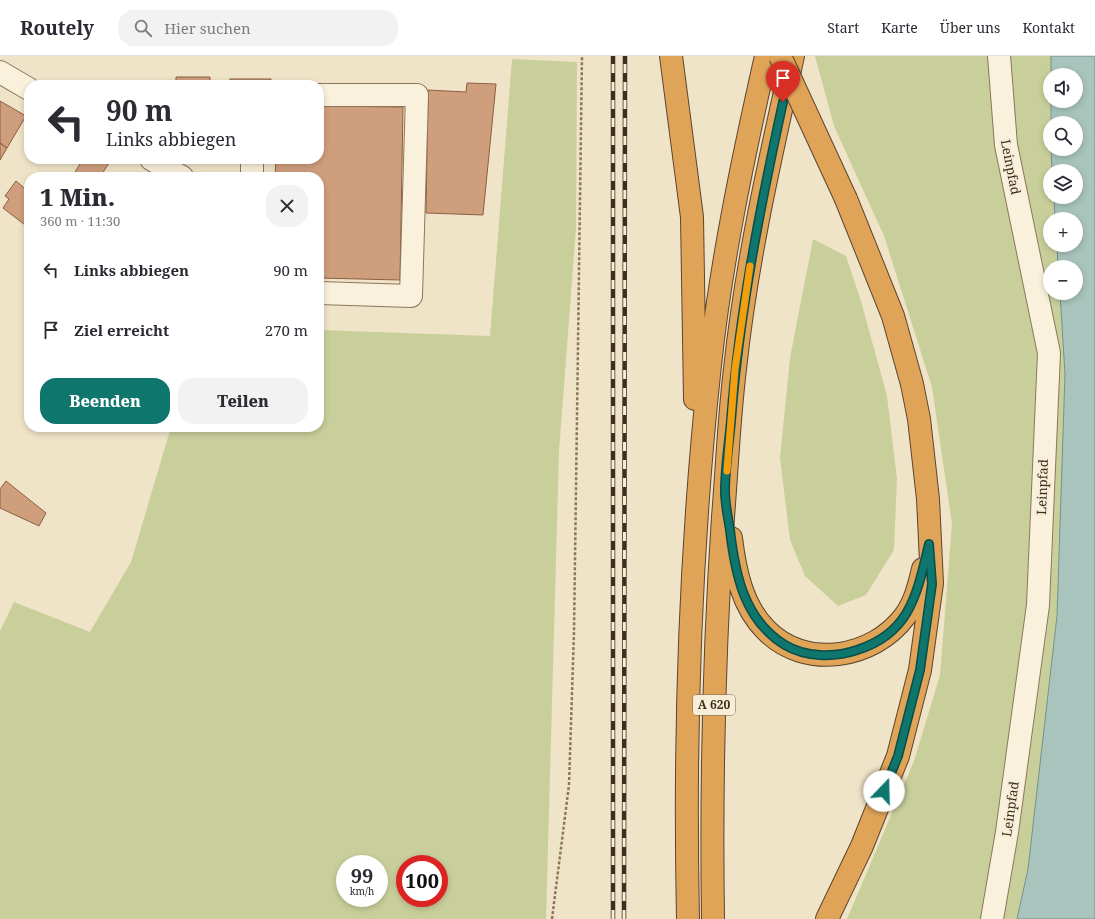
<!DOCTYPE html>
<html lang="de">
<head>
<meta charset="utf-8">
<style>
  body { margin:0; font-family:"Noto Serif",serif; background:#f2f2f3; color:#2b2b33; height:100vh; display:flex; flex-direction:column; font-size:15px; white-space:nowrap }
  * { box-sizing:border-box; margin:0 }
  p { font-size:13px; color:#7c7c81 }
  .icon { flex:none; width:22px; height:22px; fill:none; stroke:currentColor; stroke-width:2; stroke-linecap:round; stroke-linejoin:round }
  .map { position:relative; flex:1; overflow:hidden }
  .side { position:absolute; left:24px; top:116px; width:300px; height:260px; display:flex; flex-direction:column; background:#fff; border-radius:16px; box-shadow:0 2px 6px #0003 }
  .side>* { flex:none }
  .hud { position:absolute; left:24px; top:24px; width:300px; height:84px; border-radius:16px; box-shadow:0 2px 6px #0003; background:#fff; color:#2b2b33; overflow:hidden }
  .controls { position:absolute; left:1043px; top:12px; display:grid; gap:8px }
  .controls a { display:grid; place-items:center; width:40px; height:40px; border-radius:50%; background:#fff; box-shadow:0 2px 6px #0003; font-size:20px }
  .speed { position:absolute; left:336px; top:799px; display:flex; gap:8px; font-size:20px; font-weight:700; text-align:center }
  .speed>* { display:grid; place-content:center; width:52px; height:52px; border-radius:50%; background:#fff; box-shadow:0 2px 6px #0003; line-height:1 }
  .speed small { font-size:10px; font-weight:400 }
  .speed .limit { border:6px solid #d22; background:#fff; color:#111 }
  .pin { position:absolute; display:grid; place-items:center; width:34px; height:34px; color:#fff; margin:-41px -17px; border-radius:50% 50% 50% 0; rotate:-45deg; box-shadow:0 0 4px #0007 }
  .pin .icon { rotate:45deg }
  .me { position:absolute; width:44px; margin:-22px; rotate:21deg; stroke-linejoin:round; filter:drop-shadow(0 0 3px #0008) }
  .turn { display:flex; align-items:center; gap:14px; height:84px; padding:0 16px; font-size:18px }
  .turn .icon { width:52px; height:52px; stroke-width:2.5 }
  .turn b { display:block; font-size:28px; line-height:34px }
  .round { display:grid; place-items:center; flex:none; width:42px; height:42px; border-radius:16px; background:#f2f2f3 }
  .headline { display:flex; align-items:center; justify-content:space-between; height:68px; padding:0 16px }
  h1 { font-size:24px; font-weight:800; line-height:30px }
  .button { display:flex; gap:8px; margin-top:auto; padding:8px 16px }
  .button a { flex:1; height:46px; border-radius:16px; background:#0f766e; color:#fff; font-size:16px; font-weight:800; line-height:46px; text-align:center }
  .button a+a { background:#f2f2f3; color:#2b2b33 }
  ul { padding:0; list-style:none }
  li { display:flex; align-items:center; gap:12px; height:60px; padding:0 16px }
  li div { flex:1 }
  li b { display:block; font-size:15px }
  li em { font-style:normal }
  header { display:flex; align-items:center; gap:24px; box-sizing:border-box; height:56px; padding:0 20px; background:#fff; border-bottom:1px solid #e1e1e2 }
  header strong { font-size:19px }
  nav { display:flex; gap:22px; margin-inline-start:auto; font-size:14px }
  .search { width:280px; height:36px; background:#f2f2f3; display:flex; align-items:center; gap:10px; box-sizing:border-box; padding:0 14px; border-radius:16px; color:#7c7c81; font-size:15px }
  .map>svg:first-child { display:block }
  .green { fill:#c9cf9b; fill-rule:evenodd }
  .water { fill:#a9c4bc; stroke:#6f938a }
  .building { fill:#cf9f7d; stroke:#8d5f41 }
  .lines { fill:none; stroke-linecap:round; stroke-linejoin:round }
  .minor-casing { stroke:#8d765c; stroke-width:24 }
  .highway-casing { stroke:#5b4430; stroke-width:24 }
  .path { stroke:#8d765c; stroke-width:2.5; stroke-dasharray:3 2; stroke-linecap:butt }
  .minor { stroke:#faf1dc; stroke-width:22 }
  .highway { stroke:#e0a458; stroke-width:22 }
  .rail-casing { stroke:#3d2e20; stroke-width:4.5 }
  .rail { stroke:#f7eed8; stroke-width:3; stroke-dasharray:9; stroke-linecap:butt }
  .highway-bridge-casing { stroke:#5b4430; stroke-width:24; stroke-linecap:butt }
  .highway-bridge { stroke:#e0a458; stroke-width:22 }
  .route-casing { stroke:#0a4d48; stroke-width:10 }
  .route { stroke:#0f766e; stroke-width:7 }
  .slow { stroke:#f59e0b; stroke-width:7 }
  .labels { text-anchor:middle; stroke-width:4; stroke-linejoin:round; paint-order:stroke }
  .shield { fill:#f7eed8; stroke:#756857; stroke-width:1 }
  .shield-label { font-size:12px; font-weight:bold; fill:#3d2e20 }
  .street-label { font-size:13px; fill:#3d2e20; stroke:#f7eed8 }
</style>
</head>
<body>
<header>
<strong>Routely</strong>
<div class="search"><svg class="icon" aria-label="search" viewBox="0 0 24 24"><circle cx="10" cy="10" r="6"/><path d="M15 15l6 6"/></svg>Hier suchen</div>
<nav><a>Start</a><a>Karte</a><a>Über uns</a><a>Kontakt</a></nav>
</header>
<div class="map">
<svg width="1095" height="863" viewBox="0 0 1095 863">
  <rect width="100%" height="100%" fill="#f0e4c8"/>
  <path class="green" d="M815 0H1051L1050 93 1052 115H1050V141H1054L1055 163H1050V189H1057L1058 211H1050V237H1060L1065 318 1057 560 1028 813 1017 863H847L914 705 940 619 952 468 932 331 884 180 834 70Z
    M512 3 577 6 576 172 559 396 546 863H0V575L14 546 90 576 131 506 171 371H319V274L490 280ZM345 808H379V842H345ZM405 808H439V842H405Z
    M813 183 846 200 861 245 887 340 897 423 894 494 866 539 838 550 805 520 790 484 780 402 790 302Z"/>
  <path class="water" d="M1051 0H1095V863H1017L1028 813 1057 560 1065 318 1060 237H1076V211H1058L1057 189H1076V163H1055L1054 141H1076V115H1052L1051 93H1076V67H1051V45H1076V19H1051Z"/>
  <path class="building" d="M176 21H210V29H176Z
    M230 23H271V29H230Z
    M467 27 496 28 483 159 426 157 428 34 466 36Z
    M0 45 26 60 7 92 0 87Z
    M319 50 403 51 400 224 319 222V121H275L276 103H319Z
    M0 87 7 92 0 104Z
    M83 103H102L109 107 100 121H72Z
    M16 125 29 136V172L3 152 9 143 5 140Z
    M6 425 46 457 39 470 0 452V433Z"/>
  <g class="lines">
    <defs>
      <path id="minor" d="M0 16 29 33
        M319 39H417L411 240 319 237
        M151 103 182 121
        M252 121V103
        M992 863 1007 776 1038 549 1049 297 1006 89 999 0"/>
      <path id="highway" d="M671 0 692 161 695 343
        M731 482C735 515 742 550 766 574 805 614 873 603 905 560 915 546 919 530 923 513
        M688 863C684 678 690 493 710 309 721 206 743 102 766 0
        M713 863C711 729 714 595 723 461 727 412 729 362 735 313 746 208 770 103 793 0
        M827 863 862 790 898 700 920 614 932 527 928 443 919 363 912 328 893 260 846 143"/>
    </defs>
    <use href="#minor" class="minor-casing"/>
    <use href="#highway" class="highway-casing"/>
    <path class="path" d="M552 863 569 729 574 576 582 0"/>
    <use href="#minor" class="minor"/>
    <use href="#highway" class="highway"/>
    <defs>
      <path id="rail" d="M613 863V0
        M624 863 625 0"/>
    </defs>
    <use href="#rail" class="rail-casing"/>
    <use href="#rail" class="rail"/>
    <defs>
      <path id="highway-bridge" d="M780 0 846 143"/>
    </defs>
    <use href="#highway-bridge" class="highway-bridge-casing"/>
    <use href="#highway-bridge" class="highway-bridge"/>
  </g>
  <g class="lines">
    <defs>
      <path id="route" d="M783 46C760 152 739 258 731 365 729 388 725 412 725 435 725 448 728 461 730 474 735 518 744 564 785 589 805 601 834 602 857 594 911 577 917 537 929 488L932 528 920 614 898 700 884 735"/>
    </defs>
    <use href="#route" class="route-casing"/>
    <use href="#route" class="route"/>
    <path class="slow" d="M727 415 735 313 750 210"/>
  </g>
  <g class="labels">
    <rect class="shield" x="693" y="639" width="42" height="20" rx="3"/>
    <g class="shield-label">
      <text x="714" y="653">A 620</text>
    </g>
    <g class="street-label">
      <text transform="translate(1011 111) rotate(79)" y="5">Leinpfad</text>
      <text transform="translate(1042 431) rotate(-88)" y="5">Leinpfad</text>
      <text transform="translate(1010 753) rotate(-82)" y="5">Leinpfad</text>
    </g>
  </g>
</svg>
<div class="controls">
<a><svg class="icon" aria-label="sound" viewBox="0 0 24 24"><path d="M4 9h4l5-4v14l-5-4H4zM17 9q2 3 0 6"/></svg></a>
<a><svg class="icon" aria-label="search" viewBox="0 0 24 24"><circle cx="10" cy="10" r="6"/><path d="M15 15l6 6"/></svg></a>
<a><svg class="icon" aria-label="layers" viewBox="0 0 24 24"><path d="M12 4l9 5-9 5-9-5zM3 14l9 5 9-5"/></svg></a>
<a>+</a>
<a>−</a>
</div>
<div class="speed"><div>99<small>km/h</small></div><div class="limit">100</div></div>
<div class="pin" style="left:783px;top:46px;background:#d93025"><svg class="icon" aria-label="arrive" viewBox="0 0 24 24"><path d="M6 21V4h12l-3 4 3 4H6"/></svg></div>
<svg class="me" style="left:884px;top:735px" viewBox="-20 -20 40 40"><circle r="19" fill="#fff"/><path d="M0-13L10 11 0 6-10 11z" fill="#0f766e"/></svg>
<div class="hud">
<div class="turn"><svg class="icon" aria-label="left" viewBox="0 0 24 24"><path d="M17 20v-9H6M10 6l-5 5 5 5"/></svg><div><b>90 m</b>Links abbiegen</div></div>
</div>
<section class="side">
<div class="headline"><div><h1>1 Min.</h1><p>360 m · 11:30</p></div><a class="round"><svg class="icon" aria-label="close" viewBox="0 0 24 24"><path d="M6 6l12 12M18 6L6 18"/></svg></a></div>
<ul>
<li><svg class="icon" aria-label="left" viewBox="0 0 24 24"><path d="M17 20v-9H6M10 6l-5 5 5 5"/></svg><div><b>Links abbiegen</b></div><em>90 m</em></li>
<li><svg class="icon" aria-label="arrive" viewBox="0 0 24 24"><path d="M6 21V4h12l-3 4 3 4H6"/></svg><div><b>Ziel erreicht</b></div><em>270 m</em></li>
</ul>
<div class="button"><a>Beenden</a><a>Teilen</a></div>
</section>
</div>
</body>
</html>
